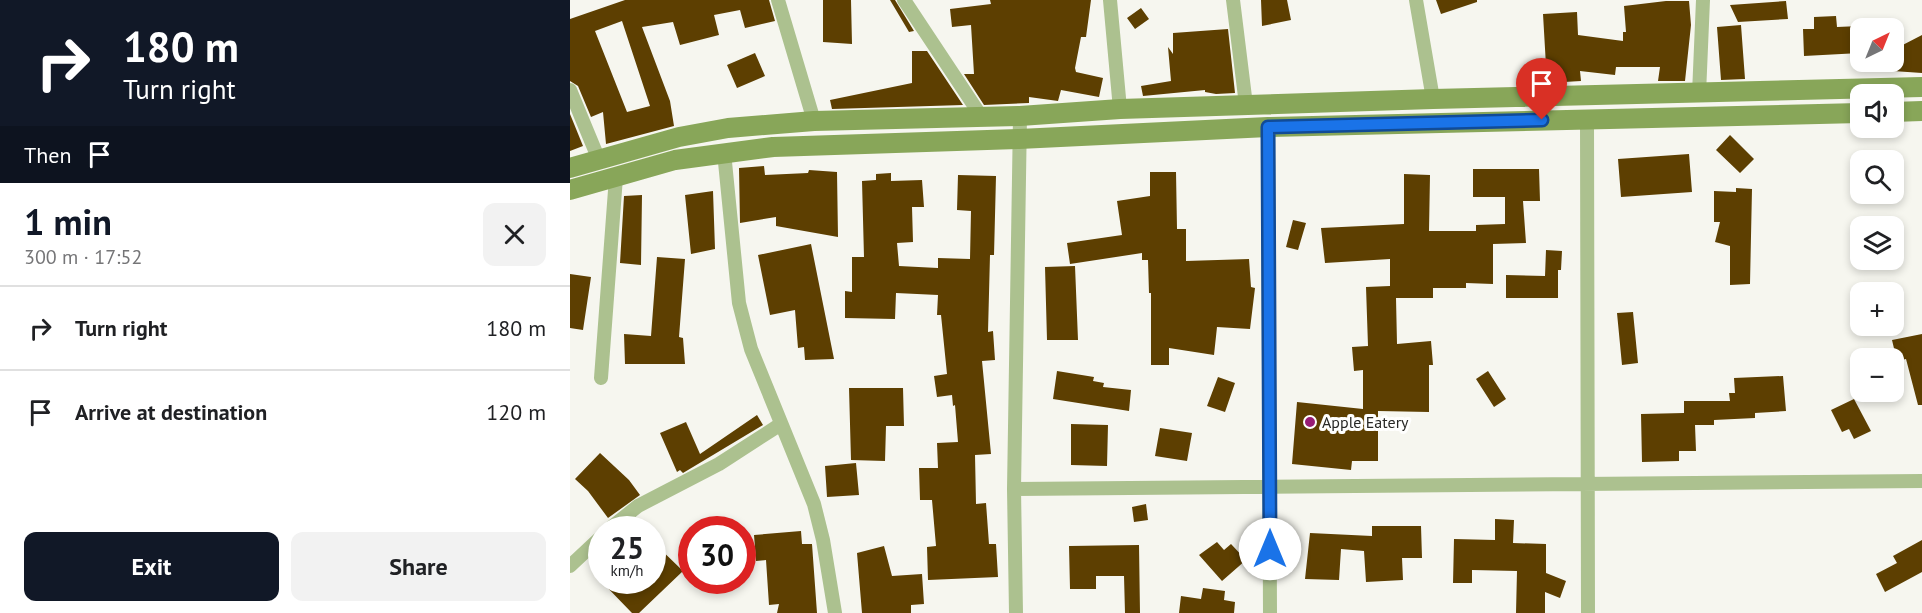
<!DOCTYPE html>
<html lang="en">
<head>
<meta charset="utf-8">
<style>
  body { margin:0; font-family:"PT Sans",sans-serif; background:#f2f2f2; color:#202124; height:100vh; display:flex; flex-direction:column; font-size:22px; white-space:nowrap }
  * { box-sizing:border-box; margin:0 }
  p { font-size:20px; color:#757577 }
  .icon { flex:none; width:33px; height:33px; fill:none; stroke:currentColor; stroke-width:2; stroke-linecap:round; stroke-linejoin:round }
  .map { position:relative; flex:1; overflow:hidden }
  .sheet { display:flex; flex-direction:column; background:#fff; width:570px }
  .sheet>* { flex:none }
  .banner { background:#111827; color:#fff; overflow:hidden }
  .needle { width:39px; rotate:43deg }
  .controls { position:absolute; left:1280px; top:18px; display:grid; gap:12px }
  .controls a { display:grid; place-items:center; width:54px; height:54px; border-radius:12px; background:#fff; box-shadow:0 3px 9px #0003; font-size:30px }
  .speed { position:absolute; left:18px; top:516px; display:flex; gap:12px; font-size:30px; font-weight:700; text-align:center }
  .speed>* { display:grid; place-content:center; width:78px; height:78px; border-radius:50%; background:#fff; box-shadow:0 3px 9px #0003; line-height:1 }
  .speed small { font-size:15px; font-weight:400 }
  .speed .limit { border:9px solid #d22; background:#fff; color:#111 }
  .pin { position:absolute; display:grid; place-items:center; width:51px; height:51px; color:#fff; margin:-62px -26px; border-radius:50% 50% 50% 0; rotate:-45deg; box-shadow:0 0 6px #0007 }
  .pin .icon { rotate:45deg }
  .me { position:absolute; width:66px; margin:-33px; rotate:0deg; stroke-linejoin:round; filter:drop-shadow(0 0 4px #0008) }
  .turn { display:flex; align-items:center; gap:21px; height:126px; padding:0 24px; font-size:27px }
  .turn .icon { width:78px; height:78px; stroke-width:2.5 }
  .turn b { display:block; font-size:42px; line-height:51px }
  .then { display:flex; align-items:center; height:57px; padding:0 24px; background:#0003; gap:12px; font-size:22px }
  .round { display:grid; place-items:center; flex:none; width:63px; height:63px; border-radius:12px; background:#f2f2f2 }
  .head { display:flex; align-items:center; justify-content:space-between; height:102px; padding:0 24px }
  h1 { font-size:36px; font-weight:800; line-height:45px; color:#111827 }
  .button { display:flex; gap:12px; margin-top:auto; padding:12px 24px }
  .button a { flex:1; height:69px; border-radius:12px; background:#111827; color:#fff; font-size:24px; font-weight:800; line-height:69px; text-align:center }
  .button a+a { background:#f2f2f2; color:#202124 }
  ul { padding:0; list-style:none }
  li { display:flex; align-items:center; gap:18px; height:84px; padding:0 24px; border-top:2px solid #e0e0e0 }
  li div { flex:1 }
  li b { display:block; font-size:22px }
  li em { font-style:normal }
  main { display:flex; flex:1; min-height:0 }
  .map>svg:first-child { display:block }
  .building { fill:#5d3f01; fill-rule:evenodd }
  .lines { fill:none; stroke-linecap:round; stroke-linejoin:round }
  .minor { stroke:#acc18f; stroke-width:14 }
  .secondary { stroke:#88a659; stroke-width:20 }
  .route-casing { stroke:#114b97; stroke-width:15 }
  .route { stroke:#1a73e8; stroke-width:10 }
  .poi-dot { fill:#971c75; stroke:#fffffe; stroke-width:2 }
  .labels { text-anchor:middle; stroke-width:6; stroke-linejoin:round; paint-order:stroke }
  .poi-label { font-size:16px; fill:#282825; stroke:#fffffe; text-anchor:start }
</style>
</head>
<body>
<main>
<section class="sheet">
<div class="banner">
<div class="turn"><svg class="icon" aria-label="right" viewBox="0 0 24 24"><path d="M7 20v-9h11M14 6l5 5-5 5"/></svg><div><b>180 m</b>Turn right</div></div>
<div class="then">Then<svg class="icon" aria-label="arrive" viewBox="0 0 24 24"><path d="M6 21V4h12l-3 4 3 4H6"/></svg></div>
</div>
<div class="head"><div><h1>1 min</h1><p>300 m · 17:52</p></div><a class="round"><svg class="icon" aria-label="close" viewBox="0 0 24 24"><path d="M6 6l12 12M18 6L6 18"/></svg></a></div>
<ul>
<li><svg class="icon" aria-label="right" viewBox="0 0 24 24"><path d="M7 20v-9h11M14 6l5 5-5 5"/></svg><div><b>Turn right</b></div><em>180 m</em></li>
<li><svg class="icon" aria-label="arrive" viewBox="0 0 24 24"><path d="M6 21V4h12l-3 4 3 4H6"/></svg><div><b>Arrive at destination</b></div><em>120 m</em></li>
</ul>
<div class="button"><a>Exit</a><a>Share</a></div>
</section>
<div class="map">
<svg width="1352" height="613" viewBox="0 0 1352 613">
  <rect width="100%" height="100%" fill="#f6f6ef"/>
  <path class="building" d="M55 0H199L205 21 175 28 170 10 144 15 149 35 110 45 103 22 72 27 100 101 104 126 36 144 33 112 21 117 8 86 0 81V19ZM52 21 80 106 57 112 25 31Z
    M253 0H281L282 44 253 42Z
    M320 0H325L344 31 339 32Z
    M420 0H521L516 37H511L505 68 506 72 533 78 529 97 491 90 488 101 459 97V103L414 105 394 74H404L401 25 382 27 380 9 421 4Z
    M691 0H717L721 20 692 26Z
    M866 0H907V2L871 14Z
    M1096 1H1119L1121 25 1115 81H1088L1090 67H1046L1045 75 1010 71 1011 81 977 83 973 14 1007 12 1008 35 1053 41V32H1056L1054 6Z
    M1216 1 1218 19 1168 22 1160 5Z
    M571 8 579 19 565 29 557 18Z
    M1266 16 1267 27 1290 26V53L1234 56 1233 29H1244V17Z
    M1171 25 1175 79 1151 80 1147 27Z
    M658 29 665 93 646 94 635 92V90L573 96 571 86 601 81 598 47 603 54V33Z
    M1352 35V73L1323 71V50Z
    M342 51H357L393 105 262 109 260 100 342 83Z
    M185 53 195 76 167 88 157 65Z
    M0 114 13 146 0 151Z
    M1160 135 1184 159 1170 173 1146 150Z
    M1119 154 1122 192 1051 197 1048 159Z
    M194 166 195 175 238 173 239 170 267 172 268 237 206 226V217L170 223 169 168Z
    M903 169H969L970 201H953L956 243 923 244V284L896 283V288H863V298H826L827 344 861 341 863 365H859V412L808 411V461H782L781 470 722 464 727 402 793 409V370L784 371 782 347 798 346 796 287 820 286V259L755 263 751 228 834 224V174L860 175 859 231H906V225L935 224V197H903Z
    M580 172H606L607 229H616V261L679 259 681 287 685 288 680 329 647 327 644 355 599 348V365H581V293H579L578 260H572V253L500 264 497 243 552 235 547 201 580 196Z
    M321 173V181L352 180 354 207H342L343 242 327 243 329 266 368 268V258L400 259 401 211 387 210 388 175 426 176 424 255H420L418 332 423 331 425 360 412 361 421 454 405 455 406 504 416 503 419 544H426L428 577 358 580 357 547 366 546 362 500H350L349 468H368L367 443 388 442 385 405 383 406 382 395 367 397 364 376 377 374 371 315H367L368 295 326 293 325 319 275 318V291L282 292V257H294L292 181 306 180V174Z
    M1166 188 1182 189 1180 284 1160 285V246L1145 242 1150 222H1144V191L1166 192Z
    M143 191 145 249 121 254 115 195Z
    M72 195 71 265 50 263 54 196Z
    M723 220 736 223 728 250 716 247Z
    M241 244 264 359 235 360 234 347 228 348 225 310 200 315 188 255Z
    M976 250 992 251 991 270H988V298H936V275L975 276Z
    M87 257 115 259 109 337 113 338 115 364H55L54 334 81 336Z
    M505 266 508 340H477L475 267Z
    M0 274 21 277 13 330 0 328Z
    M1063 312 1068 363 1052 365 1047 313Z
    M1352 334V405H1348L1336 359 1327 361 1322 340Z
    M487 371 524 377 523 381 534 383 533 387 561 390 559 411 483 399Z
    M918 371 936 399 924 407 906 379Z
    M1213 376 1216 411 1185 413V418L1144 420V425H1125L1126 451H1109V461L1072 462 1071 414 1114 413V401H1160L1159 393H1165L1164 378Z
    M648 377 665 383 655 412 637 406Z
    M279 388H333L334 426H316L315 461 281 460Z
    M1284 399 1301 431 1284 439 1279 429 1272 432 1261 410Z
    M187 415 193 425 113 473 110 470 107 472 90 433 116 422 130 454Z
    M501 424 538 425 537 466 501 465Z
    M590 428 622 433 617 461 585 456Z
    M30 453 59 480 70 495 38 518 18 491 5 479Z
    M286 463 289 495 257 497 255 466Z
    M576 504 578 520 564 522 562 507Z
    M925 519 944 520 943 543 976 544V573L996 581 990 598 975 592V613H946L947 571 902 570V583H883L884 539 925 540Z
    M802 526H851L852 558H832L833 580 796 582 794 551 771 549 769 580 735 579 740 533 802 536Z
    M231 531 232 544H242L247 613H207L209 604 199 605 196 560 186 561 184 535Z
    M1352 540V572L1315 592 1306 574 1327 563 1323 556Z
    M82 541 113 571 69 613H62L30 580H82Z
    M647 542 654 550 661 544 676 560 652 581 629 555Z
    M569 545 570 613H555L554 576H526V589H500L499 546Z
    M314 546 322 576 352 574 354 604 341 605V613H292L287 553Z
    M633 588 655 591 654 600 665 602 664 613H609L611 596 631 599Z"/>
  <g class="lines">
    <path class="minor" d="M208 0 244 121
      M334 0 411 116
      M540 0 550 109
      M663 0 676 105
      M846 0 863 99
      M0 90 29 160
      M1129 94 1133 0
      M1017 119 1018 613
      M698 127 700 613
      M154 152 169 303 181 349 244 504 253 540 265 613
      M31 378 46 177
      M444 489 1352 481
      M38 530 68 506 149 464 211 424
      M0 566 32 536
      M446 613 444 489 450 116"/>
    <path class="secondary" d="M1323 112 1352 111
      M0 168 109 137 158 128 244 121 450 116 550 109 863 99 1352 87
      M0 190 105 160 203 147 449 139 698 127 1290 113"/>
  </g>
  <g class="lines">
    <defs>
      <path id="route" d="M700 549 698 127 972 120"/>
    </defs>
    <use href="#route" class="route-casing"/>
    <use href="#route" class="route"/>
  </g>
  <circle class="poi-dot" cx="740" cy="422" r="6"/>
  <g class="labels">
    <g class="poi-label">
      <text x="752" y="428">Apple Eatery</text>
    </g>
  </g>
</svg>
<div class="controls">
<a><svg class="needle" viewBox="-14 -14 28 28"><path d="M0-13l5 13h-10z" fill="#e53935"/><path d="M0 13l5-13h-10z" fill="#757577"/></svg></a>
<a><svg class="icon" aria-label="sound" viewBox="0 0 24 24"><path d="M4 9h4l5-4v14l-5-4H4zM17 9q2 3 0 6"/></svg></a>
<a><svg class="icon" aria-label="search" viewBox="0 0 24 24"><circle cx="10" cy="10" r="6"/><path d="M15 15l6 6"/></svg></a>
<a><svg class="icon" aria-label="layers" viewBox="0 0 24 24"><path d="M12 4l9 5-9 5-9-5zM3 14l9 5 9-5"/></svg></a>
<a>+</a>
<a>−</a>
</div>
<div class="speed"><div>25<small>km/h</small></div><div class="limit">30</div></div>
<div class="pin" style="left:972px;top:120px;background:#d93025"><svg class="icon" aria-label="arrive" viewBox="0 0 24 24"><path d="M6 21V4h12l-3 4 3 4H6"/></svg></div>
<svg class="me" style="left:700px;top:549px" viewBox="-20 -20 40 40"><circle r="19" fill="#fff"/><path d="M0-13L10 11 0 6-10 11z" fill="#1a73e8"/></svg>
</div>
</main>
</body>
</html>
